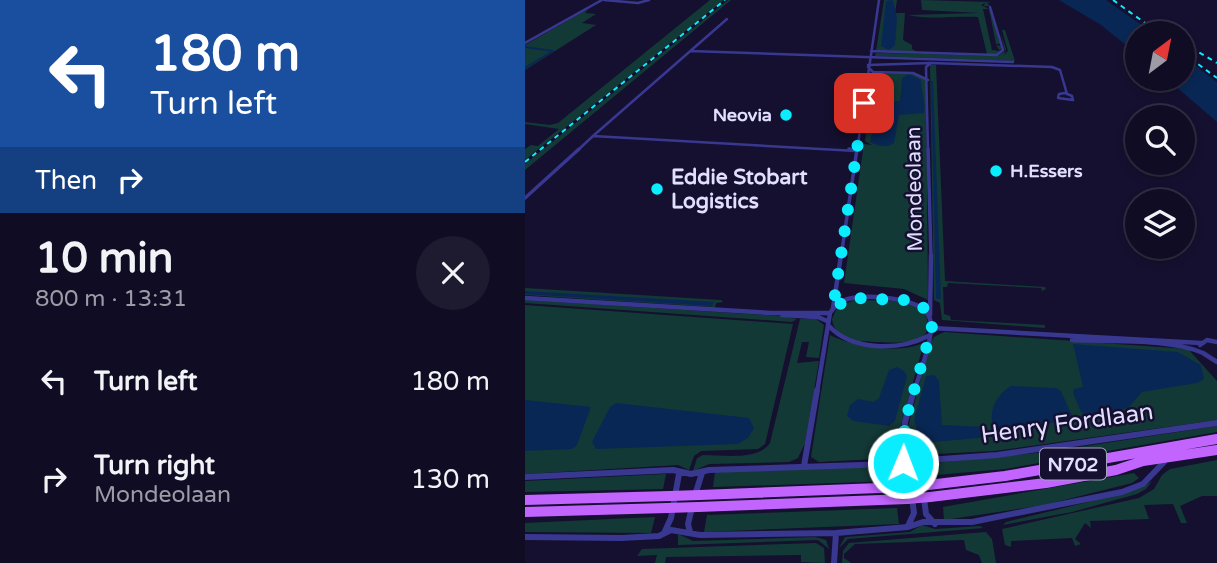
<!DOCTYPE html>
<html lang="en">
<head>
<meta charset="utf-8">
<style>
  body { margin:0; font-family:"Varela Round",sans-serif; background:#1e1a30; color:#f1f3f6; height:100vh; display:flex; flex-direction:column; font-size:26px; white-space:nowrap }
  * { box-sizing:border-box; margin:0 }
  p { font-size:23px; color:#9c9ba6 }
  .icon { flex:none; width:38px; height:38px; fill:none; stroke:currentColor; stroke-width:2; stroke-linecap:round; stroke-linejoin:round }
  .map { position:relative; flex:1; overflow:hidden }
  .panel { display:flex; flex-direction:column; background:#100c23; width:525px }
  .panel>* { flex:none }
  .banner { background:#1a4fa0; color:#fff; overflow:hidden }
  .needle { width:46px; rotate:32deg }
  .tools { position:absolute; left:600px; top:21px; display:grid; gap:14px }
  .tools a { display:grid; place-items:center; width:70px; height:70px; border-radius:50%; background:#100c23; box-shadow:0 4px 10px #0003,0 0 0 2px #302c41; font-size:35px }
  .pin { position:absolute; display:grid; place-items:center; width:60px; height:60px; color:#fff; margin:-30px; border-radius:14px; box-shadow:0 4px 10px #0006 }
  .me { position:absolute; width:77px; margin:-38px; rotate:1deg; stroke-linejoin:round; filter:drop-shadow(0 0 5px #0008) }
  .turn { display:flex; align-items:center; gap:24px; height:147px; padding:0 35px; font-size:32px }
  .turn .icon { width:91px; height:91px; stroke-width:2.5 }
  .turn b { display:block; font-size:49px; line-height:60px }
  .then { display:flex; align-items:center; height:66px; padding:0 35px; background:#0003; gap:14px; font-size:26px }
  .round { display:grid; place-items:center; flex:none; width:74px; height:74px; border-radius:37px; background:#1e1a30 }
  .overview { display:flex; align-items:center; justify-content:space-between; height:119px; padding:0 35px }
  h1 { font-size:42px; font-weight:800; line-height:52px }
  ul { padding:0; list-style:none }
  li { display:flex; align-items:center; gap:21px; height:98px; padding:0 35px }
  li div { flex:1 }
  li b { display:block; font-size:26px }
  li em { font-style:normal }
  main { display:flex; flex:1; min-height:0 }
  .map>svg:first-child { display:block }
  .green { fill:#133937 }
  .water { fill:#092754 }
  .lines { fill:none; stroke-linecap:round; stroke-linejoin:round }
  .stream { stroke:#092754; stroke-width:2 }
  .street-far3 { stroke:#393891; stroke-width:2.5 }
  .street-far2 { stroke:#393891; stroke-width:3.5 }
  .street-far1 { stroke:#393891; stroke-width:4.5 }
  .street { stroke:#393891; stroke-width:6 }
  .primary { stroke:#c265ff; stroke-width:10 }
  .rail { stroke:#0aedff; stroke-width:2; stroke-dasharray:5 4.5; stroke-linecap:butt }
  .primary-bridge { stroke:#c265ff; stroke-width:10 }
  .route { stroke:#0aedff; stroke-width:12; stroke-dasharray:0 21.6 }
  .poi-dot { fill:#0aedff; stroke:#15102f; stroke-width:2.5 }
  .labels { text-anchor:middle; stroke-width:5; stroke-linejoin:round; paint-order:stroke }
  .far-poi-label { font-size:18px; font-weight:bold; fill:#e1deff; stroke:#15102f; text-anchor:end }
  .shield { fill:#15102f; stroke:#a4a0c1; stroke-width:2 }
  .shield-label { font-size:19px; font-weight:bold; fill:#e1deff }
  .poi-label { font-size:21px; font-weight:bold; fill:#e1deff; stroke:#15102f; text-anchor:start }
  .street-label { font-size:21px; fill:#e1deff; stroke:#15102f }
  .near-street-label { font-size:24px; fill:#e1deff; stroke:#15102f }
</style>
</head>
<body>
<main>
<section class="panel">
<div class="banner">
<div class="turn"><svg class="icon" aria-label="left" viewBox="0 0 24 24"><path d="M17 20v-9H6M10 6l-5 5 5 5"/></svg><div><b>180 m</b>Turn left</div></div>
<div class="then">Then<svg class="icon" aria-label="right" viewBox="0 0 24 24"><path d="M7 20v-9h11M14 6l5 5-5 5"/></svg></div>
</div>
<div class="overview"><div><h1>10 min</h1><p>800 m · 13:31</p></div><a class="round"><svg class="icon" aria-label="close" viewBox="0 0 24 24"><path d="M6 6l12 12M18 6L6 18"/></svg></a></div>
<ul>
<li><svg class="icon" aria-label="left" viewBox="0 0 24 24"><path d="M17 20v-9H6M10 6l-5 5 5 5"/></svg><div><b>Turn left</b></div><em>180 m</em></li>
<li><svg class="icon" aria-label="right" viewBox="0 0 24 24"><path d="M7 20v-9h11M14 6l5 5-5 5"/></svg><div><b>Turn right</b><p>Mondeolaan</p></div><em>130 m</em></li>
</ul>
</section>
<div class="map">
<svg width="692" height="563" viewBox="0 0 692 563">
  <rect width="100%" height="100%" fill="#15102f"/>
  <path class="green" d="M185 0H199L0 160V149L6 145 13 146 34 129 0 124V122L25 125 33 123Z
    M203 0H206L0 170V164Z
    M359 0H372L370 13H380L378 40 387 45V49L392 52 462 54 453 17C426 16 405 20 383 15L454 13 397 10 396 0 466 2 462 3 465 6H459L460 3 456 5 466 10 475 44H471L464 9H458L467 50 475 51 471 45 476 46V49L472 54 463 55 351 51Z
    M63 9 60 13 71 14 57 23 71 25 0 70V45Z
    M477 30H480L490 61 350 56 351 53H361L473 56 480 51 475 32 481 49 479 55 483 51Z
    M405 65H411L420 281 520 287 521 289 517 291 516 288 423 283 422 287H418L419 314 425 316 426 320 520 325V328L417 320 415 303 409 300Z
    M361 73 389 74 401 80 403 300 379 289 319 283 339 144 347 145 340 141 349 75Z
    M0 288 196 300 198 302 191 303 190 307 0 295Z
    M0 300 257 316 272 319 267 322 0 303Z
    M329 300 381 301 398 310C418 346 373 343 351 342 342 341 331 342 323 339 314 335 308 329 307 319L312 308Z
    M0 305 268 324 240 444 233 449 176 451 169 456 164 470 153 465 0 474Z
    M290 318 299 325 294 358 281 357 284 342H277L272 363 294 361 280 443 273 458 264 462 184 464 168 471 172 458 178 455C198 455 233 461 245 443L275 319Z
    M419 332 663 349 692 381V420L469 451 390 455 381 442 383 427 405 344 409 337Z
    M305 335C326 346 372 354 396 344L398 346 375 429 373 453 370 458 294 462 286 457Z
    M692 426V432L480 469 411 475 409 463 522 452Z
    M692 460V496H677L655 506 662 523H656L648 504 619 505 624 519 565 521 566 528 560 523 550 539 556 544 550 546 547 538 486 541V547L480 545 477 529 614 498 629 489 637 475 645 469Z
    M367 466 369 481 188 487 190 472Z
    M609 473 614 478 607 483 519 505 419 520 418 507Z
    M141 474 138 489 0 492V481Z
    M627 481 621 489 612 494 547 512 478 525 481 522 600 493 618 487Z
    M372 508 374 524 179 532 182 515Z
    M130 517 126 533 0 532V523Z
    M397 525 410 529 455 526 458 528 323 539 314 548 320 537 385 532Z
    M461 532 467 539 471 563H457L454 555 441 550 439 540 330 544 319 554V558L326 563H317L318 551 324 543Z
    M153 534 168 541 290 537 301 540 304 549 293 540 153 545Z
    M291 543 299 548 300 563 276 562V555L141 557 140 563H130L132 555 112 556 117 549Z"/>
  <path class="water" d="M368 0 372 18 370 45 364 50 356 46 361 1Z
    M534 0H581L628 33H612V54L576 25Z
    M658 56 692 82V122L642 79H658Z
    M384 74 396 80C396 90 401 102 399 113L374 115 369 143C364 148 351 146 345 142L349 128 347 107 357 101H375L377 78Z
    M406 81H408L416 299H411Z
    M0 291 189 302 187 306 0 294Z
    M548 344 653 352 676 365 679 379 672 383 617 392 603 408 563 416 556 412 548 393 549 389 558 387Z
    M372 367 379 371 382 376 370 421 364 426 328 421 322 416 325 405 333 399 349 402 354 398 364 370Z
    M409 375 414 381 417 425 462 427 465 437 408 442 393 433 389 420 401 376Z
    M486 386 531 388 536 391 548 418 475 434C458 419 470 395 486 386Z
    M0 400 66 407 52 445 47 449 0 451Z
    M91 403 224 418 229 428 223 438 213 444 71 449 67 442 85 407Z"/>
  <g class="lines">
    <path class="stream" d="M0 47 28 51 0 68"/>
    <path class="street-far3" d="M79 0 113 3 124 0
      M0 43 77 0
      M165 51 488 62
      M346 51 472 55 478 50 465 7
      M343 65 406 63 527 67 535 70 542 94
      M343 67 348 72 388 73 403 80
      M540 93 547 96 548 100 533 98 534 94Z
      M68 136 202 19
      M52 151 68 136 331 151
      M332 151 354 0
      M403 151 401 67 406 63"/>
    <path class="street-far2" d="M324 149 332 151
      M403 149 406 257
      M0 198 54 149
      M316 257 332 149"/>
    <path class="street-far1" d="M0 298 246 313H305
      M308 308 316 255
      M257 315 293 317 302 321
      M405 315 406 255
      M304 326C327 351 374 351 403 336
      M407 328 676 343
      M547 340C585 342 644 338 678 353
      M675 345 682 340 692 342
      M678 353 692 362
      M292 392 305 313C309 306 319 299 327 298 346 295 399 297 405 319 410 335 394 375 389 392"/>
    <path class="street" d="M378 463 383 470 385 486
      M378 463 380 422 389 390
      M398 463V486
      M279 466 292 390
      M0 477 148 470 166 474 184 470 398 463 403 460 472 455 692 423
      M170 495 177 473
      M399 498 401 514 410 524
      M383 526 389 513 387 498
      M140 531 146 518 154 474
      M165 532 163 524 167 507
      M0 537 96 538 134 536 146 530 175 535 311 533 383 527 398 522H447L597 492 618 484 639 462
      M309 563 311 533"/>
    <path class="primary" d="M403 485 480 476 692 439
      M175 495 380 487
      M405 497 521 483 591 470 618 461 692 450
      M0 500 145 496
      M173 507 382 499
      M0 512 142 508"/>
    <path class="rail" d="M588 0 634 33
      M658 43 692 63
      M658 53 692 78
      M0 162 200 0"/>
    <path class="primary-bridge" d="M380 487 403 485
      M145 496 175 495
      M382 499 405 497
      M142 508 173 507"/>
  </g>
  <g class="lines">
    <path class="route" d="M339 103 308 308 326 298 380 300 396 305 405 316 407 328 380 422 378 463"/>
  </g>
  <g class="poi-dot">
    <circle cx="261" cy="115" r="7"/>
    <circle cx="471" cy="171" r="7"/>
    <circle cx="132" cy="189" r="7"/>
  </g>
  <g class="labels">
    <g class="far-poi-label">
      <text x="247" y="121">Neovia</text>
      <text x="485" y="177" text-anchor="start">H.Essers</text>
    </g>
    <rect class="shield" x="515" y="448.5" width="66" height="31" rx="5"/>
    <g class="shield-label">
      <text x="548" y="471">N702</text>
    </g>
    <g class="poi-label">
      <text x="146" y="184">Eddie Stobart<tspan x="146" dy="24">Logistics</tspan></text>
    </g>
    <g class="street-label">
      <text transform="translate(389 189) rotate(-91)" y="7">Mondeolaan</text>
    </g>
    <g class="near-street-label">
      <text transform="translate(542 423) rotate(-8)" y="8">Henry Fordlaan</text>
    </g>
  </g>
</svg>
<div class="tools">
<a><svg class="needle" viewBox="-14 -14 28 28"><path d="M0-13l5 13h-10z" fill="#e53935"/><path d="M0 13l5-13h-10z" fill="#9c9ba6"/></svg></a>
<a><svg class="icon" aria-label="search" viewBox="0 0 24 24"><circle cx="10" cy="10" r="6"/><path d="M15 15l6 6"/></svg></a>
<a><svg class="icon" aria-label="layers" viewBox="0 0 24 24"><path d="M12 4l9 5-9 5-9-5zM3 14l9 5 9-5"/></svg></a>
</div>
<div class="pin" style="left:339px;top:103px;background:#d93025"><svg class="icon" aria-label="arrive" viewBox="0 0 24 24"><path d="M6 21V4h12l-3 4 3 4H6"/></svg></div>
<svg class="me" style="left:378px;top:463px" viewBox="-20 -20 40 40"><circle r="17" fill="#0aedff" stroke="#fff" stroke-width="3"/><path d="M0-11L8 9 0 5-8 9z" fill="#fff"/></svg>
</div>
</main>
</body>
</html>
